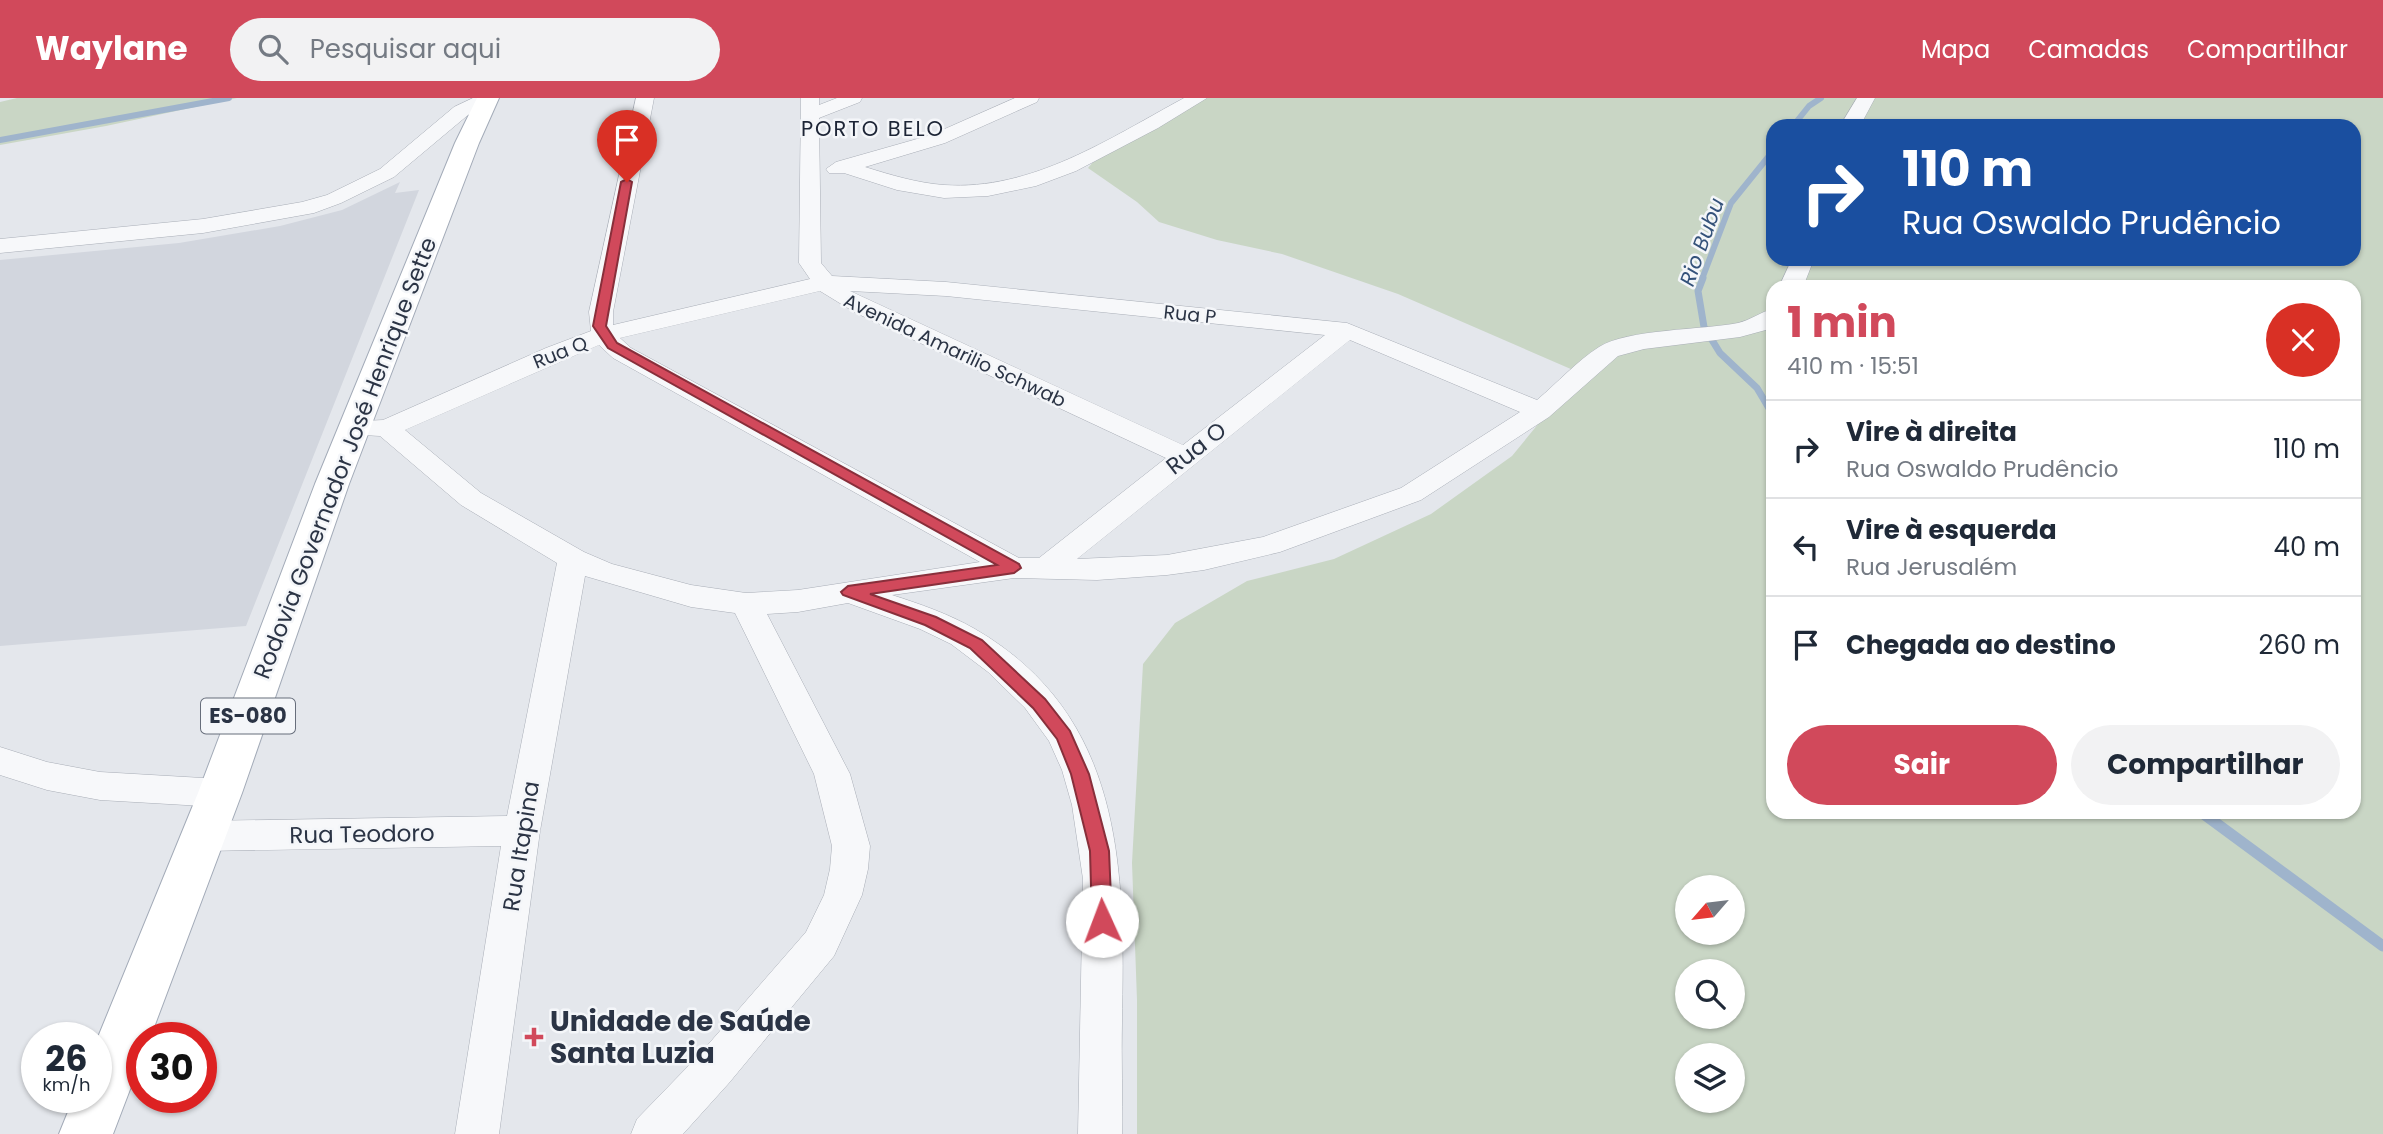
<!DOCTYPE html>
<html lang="pt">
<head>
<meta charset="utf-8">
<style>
  body { margin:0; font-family:Poppins,sans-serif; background:#f2f2f3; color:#1f2937; height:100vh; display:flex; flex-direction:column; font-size:26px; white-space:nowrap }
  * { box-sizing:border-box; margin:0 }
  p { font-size:23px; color:#747a83 }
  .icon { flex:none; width:38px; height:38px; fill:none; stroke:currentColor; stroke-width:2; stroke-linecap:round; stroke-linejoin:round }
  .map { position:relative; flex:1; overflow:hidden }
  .details { position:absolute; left:1766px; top:182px; width:595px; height:539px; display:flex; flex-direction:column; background:#fff; border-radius:21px; box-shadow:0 2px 5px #0004 }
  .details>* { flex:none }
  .guide { position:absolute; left:1766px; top:21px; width:595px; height:147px; border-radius:21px; box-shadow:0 2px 5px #0004; background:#1a4fa0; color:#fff; overflow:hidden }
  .needle { width:46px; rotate:242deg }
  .controls { position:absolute; left:1675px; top:777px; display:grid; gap:14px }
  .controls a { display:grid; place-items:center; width:70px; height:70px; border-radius:50%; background:#fff; box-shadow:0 2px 5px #0004; font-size:35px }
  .speed { position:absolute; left:21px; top:924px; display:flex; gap:14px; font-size:35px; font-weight:700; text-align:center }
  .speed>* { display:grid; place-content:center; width:91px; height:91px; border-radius:50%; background:#fff; box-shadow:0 2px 5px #0004; line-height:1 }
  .speed small { font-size:18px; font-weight:400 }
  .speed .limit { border:10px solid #d22; background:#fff; color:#111 }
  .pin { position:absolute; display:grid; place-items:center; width:60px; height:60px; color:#fff; margin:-72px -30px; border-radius:50% 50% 50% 0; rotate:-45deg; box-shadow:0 0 7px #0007 }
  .pin .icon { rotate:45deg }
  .me { position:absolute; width:77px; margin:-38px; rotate:358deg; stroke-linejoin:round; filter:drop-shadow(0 0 5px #0008) }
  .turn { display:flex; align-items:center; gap:24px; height:147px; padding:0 21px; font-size:32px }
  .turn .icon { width:91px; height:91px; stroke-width:2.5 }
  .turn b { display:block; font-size:49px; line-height:60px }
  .round { display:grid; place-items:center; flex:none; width:74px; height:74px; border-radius:37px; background:#f2f2f3 }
  .summary { display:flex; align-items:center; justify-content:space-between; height:119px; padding:0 21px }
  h1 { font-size:42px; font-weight:700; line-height:52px; color:#d1495b }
  .action { display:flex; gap:14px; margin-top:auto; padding:14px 21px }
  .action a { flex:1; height:80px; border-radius:42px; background:#d1495b; color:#fff; font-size:28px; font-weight:700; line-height:80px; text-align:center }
  .action a+a { background:#f2f2f3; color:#1f2937 }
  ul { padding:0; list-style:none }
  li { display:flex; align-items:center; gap:21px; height:98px; padding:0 21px; border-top:2px solid #e0e1e3 }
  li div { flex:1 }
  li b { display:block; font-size:26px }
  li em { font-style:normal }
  header { display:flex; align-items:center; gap:42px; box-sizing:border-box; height:98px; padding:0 35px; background:#d1495b; color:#fff }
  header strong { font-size:33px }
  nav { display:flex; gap:38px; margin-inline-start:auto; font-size:24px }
  .search { width:490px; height:63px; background:#f2f2f3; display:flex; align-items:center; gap:18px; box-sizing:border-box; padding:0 24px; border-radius:38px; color:#747a83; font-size:26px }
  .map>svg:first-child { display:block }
  .built { fill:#d2d6de }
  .green { fill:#c9d6c5; fill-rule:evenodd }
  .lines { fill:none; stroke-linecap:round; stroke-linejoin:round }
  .stream-far2 { stroke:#9fb4cc; stroke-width:6 }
  .stream-far1 { stroke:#9fb4cc; stroke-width:7 }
  .stream { stroke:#9fb4cc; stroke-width:11 }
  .minor-casing { stroke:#a9aeb7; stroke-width:1 }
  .major-casing { stroke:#a3abb8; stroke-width:2 }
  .minor { fill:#f7f8fa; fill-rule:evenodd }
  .major { fill:#fff; fill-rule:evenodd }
  .route { fill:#d1495b; stroke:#882f3b; stroke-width:2 }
  .poi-dot { fill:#d1495b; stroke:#f4f6f9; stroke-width:2.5 }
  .labels { text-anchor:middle; stroke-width:5; stroke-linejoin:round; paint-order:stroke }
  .far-street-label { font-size:19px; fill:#2b3445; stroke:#f4f6f9 }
  .far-quarter-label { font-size:21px; letter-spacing:2px; fill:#1d2536; stroke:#f4f6f9 }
  .far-water-label { font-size:21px; font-style:italic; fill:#34527a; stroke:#f4f6f9 }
  .shield { fill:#f4f6f9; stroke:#676e7b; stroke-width:2 }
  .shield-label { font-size:21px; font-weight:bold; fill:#2b3445 }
  .street-label { font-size:23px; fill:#2b3445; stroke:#f4f6f9 }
  .near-poi-label { font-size:28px; font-weight:bold; fill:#2b3445; stroke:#f4f6f9; text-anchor:start }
</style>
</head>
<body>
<header>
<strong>Waylane</strong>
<div class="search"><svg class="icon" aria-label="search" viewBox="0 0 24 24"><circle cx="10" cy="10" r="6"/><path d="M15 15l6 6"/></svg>Pesquisar aqui</div>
<nav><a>Mapa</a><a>Camadas</a><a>Compartilhar</a></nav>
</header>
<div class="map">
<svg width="2383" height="1036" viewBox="0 0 2383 1036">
  <rect width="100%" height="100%" fill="#e4e7ec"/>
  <path class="built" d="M400 84 395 95 419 92 246 528 0 548V162L179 145 280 128 342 112Z"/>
  <path class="green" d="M17 0H237L106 28 0 47V4Z
    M1204 0H2383V1036H1137V902L1132 765 1143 566 1175 525 1247 483 1334 461 1431 416 1512 358 1580 275 1398 196 1282 156 1217 142 1159 124 1137 104 1088 70 1098 58ZM1773 28H2354V161H1773ZM1773 189H2354V714H1773ZM1687 789H1732V835H1687ZM1687 873H1732V919H1687ZM1687 957H1732V1003H1687Z"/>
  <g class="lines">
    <path class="stream-far2" d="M1793 28 1809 8 1821 0
      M0 42 229 0
      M1702 181 1731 105 1773 53"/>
    <path class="stream-far1" d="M1703 180 1698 193 1704 229 1720 255 1757 290 1773 317"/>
    <path class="stream" d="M2201 714 2383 848"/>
    <defs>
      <path id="minor" d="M473 0H497L468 17 394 79 341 105 314 115 203 135 0 155V141L203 121 302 104 327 97 380 71 454 9Z
        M636 0H654L613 214V227L810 181 799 165 801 0H819V7L837 0H862L860 4 819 20 821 165 832 178 946 184 1347 225 1537 302C1557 285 1577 263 1599 249 1627 231 1703 232 1738 225 1751 222 1760 214 1773 211V230L1740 239 1644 251 1618 258 1549 319 1421 402 1280 454 1204 472 1167 477 1097 482 1014 480 892 497C920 506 949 516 975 531 1125 618 1125 772 1122 925 1121 962 1123 999 1122 1036H1078L1083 781 1072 707 1062 672 1049 643 1025 610 988 574 951 546 920 531 848 505 798 514 767 516 850 676 870 748 868 771 862 797 834 858 729 985 683 1036H631L637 1021 699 957 806 834 824 797 830 771 832 748 814 676 735 515 691 509 585 478 540 733 499 1036H455L501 748 202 753 189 749 183 738 189 727 202 723 507 718 557 465 461 407 380 338 346 336 342 330 346 324 383 322 546 250 591 233 589 214ZM820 193 856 215 1166 360 1039 460H1019L631 250 620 240ZM850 193 946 198 1325 237 1183 347ZM1350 242 1520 314 1401 390 1263 439 1167 457 1077 461ZM599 247 613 260 980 464 798 492 746 495 691 487 612 466 584 454 481 395 405 332Z
        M1015 0H1039L1037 4 945 45 865 69C891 77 917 85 944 87 1032 93 1110 40 1184 0H1207L1158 30 1076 73 1036 88 988 98 944 100 897 92 844 75H829L826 71 836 64 931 37Z
        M1857 0H1875L1860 28H1840Z
        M1792 161H1814L1803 189H1779Z
        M0 649 47 664 100 674 220 681 233 685 238 695 233 705 220 709 100 702 47 692 0 677Z"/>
      <path id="major" d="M477 0H499L479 45 349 386 242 695 150 940H142V960L113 1036H59L74 999H96V944L198 695 315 386 455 45Z"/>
    </defs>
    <use href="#minor" class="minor-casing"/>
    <use href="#major" class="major-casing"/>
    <use href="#minor" class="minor"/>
    <use href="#major" class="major"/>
  </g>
  <path class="route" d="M627 81 632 84 606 228 617 245 1019 466 1021 470 1014 475 870 496 936 519 982 542 1045 601 1070 633 1089 676 1109 753 1112 823 1109 829 1102 831 1095 829 1092 823 1090 753 1071 676 1057 641 1033 610 970 550 925 527 843 497 841 494 848 488 997 467 608 250 593 228 621 84Z"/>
  <path class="poi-dot" d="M530.5 928.5h7v7h7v7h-7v7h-7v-7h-7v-7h7z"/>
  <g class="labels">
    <g class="far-street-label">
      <text transform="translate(1190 216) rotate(6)" y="7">Rua P</text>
      <text transform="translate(955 252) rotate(25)" y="7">Avenida Amarilio Schwab</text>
      <text transform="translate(560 254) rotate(-22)" y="7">Rua Q</text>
    </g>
    <g class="far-quarter-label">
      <text x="873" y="38">PORTO BELO</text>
    </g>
    <g class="far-water-label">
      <text transform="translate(1702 144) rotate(-70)" y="7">Rio Bubu</text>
    </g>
    <rect class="shield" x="201" y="600.5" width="94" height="35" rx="5"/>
    <g class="shield-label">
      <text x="248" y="625">ES-080</text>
    </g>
    <g class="street-label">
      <text transform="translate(1196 350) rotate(-38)" y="8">Rua O</text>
      <text transform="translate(345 360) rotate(-69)" y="8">Rodovia Governador José Henrique Sette</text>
      <text transform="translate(362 736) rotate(-1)" y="8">Rua Teodoro</text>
      <text transform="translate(521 748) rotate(-81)" y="8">Rua Itapina</text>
    </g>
    <g class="near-poi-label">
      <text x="550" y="933">Unidade de Saúde<tspan x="550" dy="32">Santa Luzia</tspan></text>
    </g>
  </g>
</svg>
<div class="controls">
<a><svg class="needle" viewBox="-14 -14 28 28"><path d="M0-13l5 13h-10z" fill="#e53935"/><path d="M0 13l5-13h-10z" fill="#747a83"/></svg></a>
<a><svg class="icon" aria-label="search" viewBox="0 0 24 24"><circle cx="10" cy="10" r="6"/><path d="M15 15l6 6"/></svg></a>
<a><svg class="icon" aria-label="layers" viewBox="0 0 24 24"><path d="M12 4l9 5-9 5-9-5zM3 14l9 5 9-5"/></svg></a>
</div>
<div class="speed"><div>26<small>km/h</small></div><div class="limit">30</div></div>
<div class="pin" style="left:627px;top:84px;background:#d93025"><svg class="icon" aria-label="arrive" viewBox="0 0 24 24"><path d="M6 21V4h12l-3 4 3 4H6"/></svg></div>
<svg class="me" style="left:1102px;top:823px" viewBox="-20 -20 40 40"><circle r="19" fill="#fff"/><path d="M0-13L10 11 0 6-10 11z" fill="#d1495b"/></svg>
<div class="guide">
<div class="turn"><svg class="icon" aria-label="right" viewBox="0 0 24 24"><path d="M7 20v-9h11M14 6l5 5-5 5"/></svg><div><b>110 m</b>Rua Oswaldo Prudêncio</div></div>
</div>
<section class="details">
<div class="summary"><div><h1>1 min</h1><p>410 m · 15:51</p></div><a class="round" style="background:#d93025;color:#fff"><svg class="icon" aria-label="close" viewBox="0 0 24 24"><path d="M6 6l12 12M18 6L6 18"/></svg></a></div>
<ul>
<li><svg class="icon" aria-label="right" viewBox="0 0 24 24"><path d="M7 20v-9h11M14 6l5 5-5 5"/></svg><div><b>Vire à direita</b><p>Rua Oswaldo Prudêncio</p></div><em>110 m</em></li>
<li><svg class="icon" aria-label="left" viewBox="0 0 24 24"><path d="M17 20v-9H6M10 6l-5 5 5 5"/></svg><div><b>Vire à esquerda</b><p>Rua Jerusalém</p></div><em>40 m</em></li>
<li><svg class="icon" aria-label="arrive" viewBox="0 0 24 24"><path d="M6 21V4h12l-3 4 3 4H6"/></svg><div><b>Chegada ao destino</b></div><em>260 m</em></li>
</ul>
<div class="action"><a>Sair</a><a>Compartilhar</a></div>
</section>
</div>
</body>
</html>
